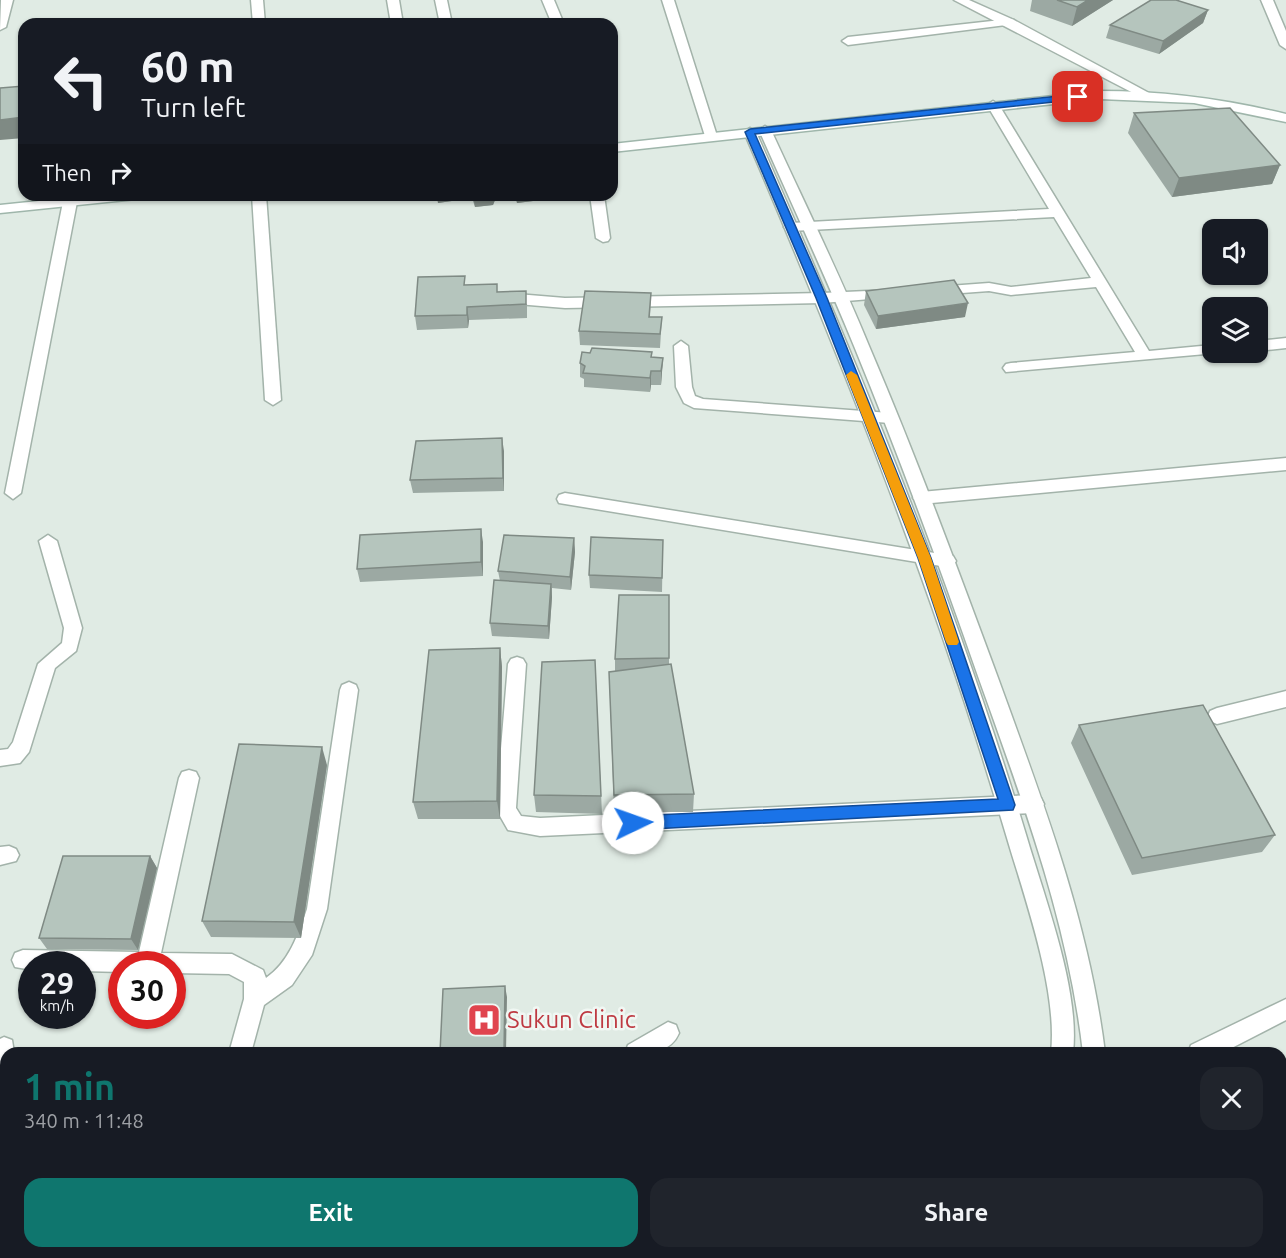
<!DOCTYPE html>
<html lang="en">
<head>
<meta charset="utf-8">
<style>
  body { margin:0; font-family:Ubuntu,sans-serif; background:#20242c; color:#f1f3f6; height:100vh; display:flex; flex-direction:column; font-size:22px; white-space:nowrap }
  * { box-sizing:border-box; margin:0 }
  p { font-size:20px; color:#9ea1a6 }
  .icon { flex:none; width:33px; height:33px; fill:none; stroke:currentColor; stroke-width:2; stroke-linecap:round; stroke-linejoin:round }
  .map { position:relative; flex:1; overflow:hidden }
  .drawer { position:absolute; left:0px; top:1047px; width:1287px; height:212px; display:flex; flex-direction:column; background:#171b24; border-radius:18px 18px 0 0; box-shadow:0 2px 4px #0004 }
  .drawer>* { flex:none }
  .banner { position:absolute; left:18px; top:18px; width:600px; height:183px; border-radius:18px; box-shadow:0 2px 4px #0004; background:#171b24; color:#f1f3f6; overflow:hidden }
  .tools { position:absolute; left:1202px; top:219px; display:grid; gap:12px }
  .tools a { display:grid; place-items:center; width:66px; height:66px; border-radius:12px; background:#171b24; box-shadow:0 2px 4px #0004; font-size:30px }
  .speed { position:absolute; left:18px; top:951px; display:flex; gap:12px; font-size:30px; font-weight:700; text-align:center }
  .speed>* { display:grid; place-content:center; width:78px; height:78px; border-radius:50%; background:#171b24; box-shadow:0 2px 4px #0004; line-height:1 }
  .speed small { font-size:15px; font-weight:400 }
  .speed .limit { border:9px solid #d22; background:#fff; color:#111 }
  .pin { position:absolute; display:grid; place-items:center; width:51px; height:51px; color:#fff; margin:-26px; border-radius:12px; box-shadow:0 3px 9px #0006 }
  .me { position:absolute; width:66px; margin:-33px; rotate:87deg; stroke-linejoin:round; filter:drop-shadow(0 0 4px #0008) }
  .turn { display:flex; align-items:center; gap:21px; height:126px; padding:0 24px; font-size:27px }
  .turn .icon { width:78px; height:78px; stroke-width:2.5 }
  .turn b { display:block; font-size:42px; line-height:51px }
  .then { display:flex; align-items:center; height:57px; padding:0 24px; background:#0003; gap:12px; font-size:22px }
  .round { display:grid; place-items:center; flex:none; width:63px; height:63px; border-radius:18px; background:#20242c }
  .headline { display:flex; align-items:center; justify-content:space-between; height:102px; padding:0 24px }
  h1 { font-size:36px; font-weight:600; line-height:45px; color:#0f766e }
  .primary-button { display:flex; gap:12px; margin-top:auto; padding:12px 24px }
  .primary-button a { flex:1; height:69px; border-radius:18px; background:#0f766e; color:#fff; font-size:24px; font-weight:600; line-height:69px; text-align:center }
  .primary-button a+a { background:#20242c; color:#f1f3f6 }
  .map>svg:first-child { display:block }
  .lines { fill:none; stroke-linecap:round; stroke-linejoin:round }
  .service-casing { stroke:#a3b3aa; stroke-width:3 }
  .minor-casing { stroke:#a3b3aa; stroke-width:3 }
  .tertiary-casing { stroke:#a3b3aa; stroke-width:3 }
  .secondary-casing { stroke:#9fb6ab; stroke-width:3 }
  .service { fill:#fff; fill-rule:evenodd }
  .minor { fill:#fff; fill-rule:evenodd }
  .tertiary { fill:#fff; fill-rule:evenodd }
  .secondary { fill:#fff; fill-rule:evenodd }
  .wall { fill:#9ca9a3 }
  .shaded-wall { fill:#7f8a84 }
  .building { fill:#b5c5bd; stroke:#7f8a84; stroke-width:1.5 }
  .route { fill:#1a73e8; stroke:#114b97; stroke-width:1.5 }
  .slow { fill:#f59e0b }
  .labels { text-anchor:middle; stroke-width:5; stroke-linejoin:round; paint-order:stroke }
  .near-health-label { font-size:24px; fill:#be3a42; stroke:#f0f7f3; text-anchor:start }
</style>
</head>
<body>
<div class="map">
<svg width="1286" height="1258" viewBox="0 0 1286 1258">
  <rect width="100%" height="100%" fill="#e0ebe4"/>
  <g class="lines">
    <defs>
      <path id="service" d="M252 195H266L281 400 273 405 265 400Z"/>
      <path id="minor" d="M1 0H13L6 27 0 30Z
        M251 0H263L265 24H253Z
        M387 0H399L403 24H391Z
        M435 0H447L452 24H440Z
        M542 0H554L564 24H552Z
        M662 0H674L717 136 716 139H706L705 136Z
        M1261 0H1273L1286 31V49L1280 45Z
        M1010 19 1014 20V24L848 45 842 41 848 37Z
        M993 101 999 105 1149 351 1212 345V352L1217 353 1006 372 1003 368 1006 364 1011 363 1135 352 1096 287 1011 295 989 291 935 295 928 291 935 287 989 283 1011 287 1091 278 1054 217 791 231 784 227 791 223 1049 209 987 105Z
        M590 195H604L610 238 608 241 603 242 596 238Z
        M70 198 77 202 21 493 13 499 5 493 63 202Z
        M890 290 897 294 895 297 822 303 565 308 504 303 497 298 504 293 565 298 822 293Z
        M1286 338V348L1257 351V341Z
        M681 341 688 346 692 387 695 396 703 399 890 413 898 418 890 423 694 408 684 403 676 387 674 346Z
        M1286 458V470L921 504 913 498 921 492Z
        M565 493 947 555 953 556 956 561 953 566 947 567 559 503 557 499 559 495Z
        M48 535 57 541 82 628 76 651 55 668 29 752 20 763 0 766V750L8 749 13 742 38 664 62 643 64 628 39 541Z
        M517 657 523 659 526 664 516 808 521 816 540 818 1034 795 1041 798 1044 804 1041 810 1034 813 540 836 508 830 496 809 508 664 511 659Z
        M349 682 356 685 358 690 327 909 312 955 292 985 264 1005 251 1053H229L244 999V982L229 974 172 973V964H122V972L82 971V964H32V970L15 967 12 960 15 953 23 950 139 952 179 778 182 772 189 770 196 772 199 778 161 953 232 954 263 970 266 978C289 962 298 935 307 909L340 690 342 685Z
        M1286 691V707L1217 724 1210 721 1208 716 1210 711 1217 708Z
        M9 846 16 849 19 855 16 861 0 865V847Z
        M668 1022 676 1025 679 1033C670 1055 645 1053 625 1053L628 1045Z
        M4 1037 12 1040 14 1053H6V1072L0 1074V1039Z
        M6 1153V1177L0 1178V1154Z
        M632 1252H664L666 1258H634Z"/>
      <path id="tertiary" d="M954 0H969L1014 20 1149 93 1139 96Z
        M765 126 771 130C804 202 839 273 869 346 916 456 957 567 998 678 1043 802 1089 922 1105 1053H1083C1068 922 1023 802 979 679 940 567 899 456 854 346 824 273 791 202 759 130Z
        M750 128 756 132C858 363 954 597 1027 838 1045 899 1080 990 1073 1053H1051C1058 991 1025 899 1007 838 936 597 843 363 744 132Z
        M1286 999V1020L1222 1053H1188L1191 1045Z
        M1024 1252H1048L1047 1258H1023Z
        M1059 1252H1083L1082 1258H1058Z"/>
      <path id="secondary" d="M1100 91C1163 91 1225 99 1286 114V122L1194 103 1100 99 612 152V144Z
        M97 195H143L136 199 0 213V205Z"/>
    </defs>
    <use href="#service" class="service-casing"/>
    <use href="#minor" class="minor-casing"/>
    <use href="#tertiary" class="tertiary-casing"/>
    <use href="#secondary" class="secondary-casing"/>
    <use href="#service" class="service"/>
    <use href="#minor" class="minor"/>
    <use href="#tertiary" class="tertiary"/>
    <use href="#secondary" class="secondary"/>
  </g>
  <path class="wall" d="M1032 0H1113L1072 26 1030 11Z
    M1208 10 1203 23 1159 54 1106 38 1110 25Z
    M1134 113 1280 165 1272 184 1172 197 1128 133Z
    M437 195H541V200L517 203 515 197 495 200 493 205 475 207 472 198 438 203Z
    M466 285 498 292 527 304V318L469 320 468 328 417 330 415 316Z
    M866 291 965 317 876 329 864 305Z
    M651 293 650 317H662L660 348 580 345 579 331Z
    M652 352V357L663 358 662 372 661 385H651L650 392 584 387V379L580 377V363Z
    M504 451V491L413 493 410 480Z
    M574 538 575 552 571 590 552 588V597L549 639 492 636 490 623 500 581 498 571Z
    M663 540 662 592 590 588 589 575Z
    M483 542V576L360 582 357 569Z
    M669 595V664L694 794 693 812H614L609 672 615 671V659Z
    M500 648 502 667 500 819H418L413 802Z
    M595 660 602 814 536 812 534 795Z
    M1079 725 1275 835 1262 852 1132 875 1071 743Z
    M327 765 301 938 211 937 202 921Z
    M150 856 157 868 138 950 47 949 39 938Z
    M0 1203H6V1252H26L25 1257 0 1258Z"/>
  <path class="shaded-wall" d="M1088 0H1113L1072 26 1077 7Z
    M1208 10 1203 23 1159 54 1163 41Z
    M24 117V138L0 140V120Z
    M1280 165 1272 184 1172 197 1179 178Z
    M437 195H472V198L438 203Z
    M473 195H515V197L495 200 493 205 475 207Z
    M516 195H541V200L517 203Z
    M968 303 965 317 876 329 878 316Z
    M467 307 469 320 468 328 467 315Z
    M663 358 662 372 661 385V371Z
    M651 371V385L650 392V378Z
    M502 438 504 451V491L503 478Z
    M481 529 483 542V576L481 562Z
    M574 538 575 552 571 590 570 577Z
    M551 584 552 597 549 639 548 626Z
    M500 648 502 667 500 819 497 801Z
    M322 747 327 765 301 938 294 922Z
    M150 856 157 868 138 950 131 939Z
    M505 986 507 997 506 1053H504Z
    M20 1252H26L25 1257Z"/>
  <path class="building" d="M1057 0H1088L1077 7Z
    M1151 0H1176L1208 10 1163 41 1110 25Z
    M24 86V117L0 120V88Z
    M1230 108 1280 165 1179 178 1134 113Z
    M465 276 464 285 497 284V292L526 291V304L467 307V315L415 316 418 277Z
    M954 280 968 303 878 316 866 291Z
    M585 291 651 293 649 317H662L660 334 579 331Z
    M592 348 652 352 651 357 663 358 661 371H651L650 378 583 373 585 366 580 363 582 352 590 353Z
    M502 438 503 478 410 480 416 441Z
    M481 529V562L357 569 360 535Z
    M504 535 574 538 570 577 498 571Z
    M591 537 663 540 662 578 589 575Z
    M494 580 551 584 548 626 490 623Z
    M619 595H669V658L615 659Z
    M500 648 497 801 413 802 429 650Z
    M595 660 601 796 534 795 542 662Z
    M671 664 694 794 614 795 609 672Z
    M1203 705 1275 835 1142 858 1079 725Z
    M239 744 322 747 294 922 202 921Z
    M63 856H150L131 939 39 938Z
    M505 986 504 1053H440L443 989Z
    M0 1203H6V1250H0Z"/>
  <path class="route" d="M1078 94 1083 97 1082 99 755 134 827 298 931 558 1015 805 1013 810 633 830 628 828 625 823 628 818 633 816 998 799 918 558 816 298 745 132 750 129Z"/>
  <path class="slow" d="M851 371 857 375 931 558 959 642 957 645H948L946 642 918 558 846 375Z"/>
  <defs>
    <symbol id="hospital-square" viewBox="-11 -11 22 22"><rect x="-9" y="-9" width="18" height="18" rx="4" fill="#e0444e" stroke="#f0f7f3"/><path d="M-5-5h3v3.5h4V-5h3V5h-3V1.5h-4V5h-3Z" fill="#fff"/></symbol>
  </defs>
  <g fill-rule="evenodd">
    <use href="#hospital-square" x="465" y="1001" width="38" height="38"/>
  </g>
  <g class="labels">
    <g class="near-health-label">
      <text x="507" y="1028">Sukun Clinic</text>
    </g>
  </g>
</svg>
<div class="tools">
<a><svg class="icon" aria-label="sound" viewBox="0 0 24 24"><path d="M4 9h4l5-4v14l-5-4H4zM17 9q2 3 0 6"/></svg></a>
<a><svg class="icon" aria-label="layers" viewBox="0 0 24 24"><path d="M12 4l9 5-9 5-9-5zM3 14l9 5 9-5"/></svg></a>
</div>
<div class="speed"><div>29<small>km/h</small></div><div class="limit">30</div></div>
<div class="pin" style="left:1078px;top:97px;background:#d93025"><svg class="icon" aria-label="arrive" viewBox="0 0 24 24"><path d="M6 21V4h12l-3 4 3 4H6"/></svg></div>
<svg class="me" style="left:633px;top:823px" viewBox="-20 -20 40 40"><circle r="19" fill="#fff"/><path d="M0-13L10 11 0 6-10 11z" fill="#1a73e8"/></svg>
<div class="banner">
<div class="turn"><svg class="icon" aria-label="left" viewBox="0 0 24 24"><path d="M17 20v-9H6M10 6l-5 5 5 5"/></svg><div><b>60 m</b>Turn left</div></div>
<div class="then">Then<svg class="icon" aria-label="right" viewBox="0 0 24 24"><path d="M7 20v-9h11M14 6l5 5-5 5"/></svg></div>
</div>
<section class="drawer">
<div class="headline"><div><h1>1 min</h1><p>340 m · 11:48</p></div><a class="round"><svg class="icon" aria-label="close" viewBox="0 0 24 24"><path d="M6 6l12 12M18 6L6 18"/></svg></a></div>
<div class="primary-button"><a>Exit</a><a>Share</a></div>
</section>
</div>
</body>
</html>
